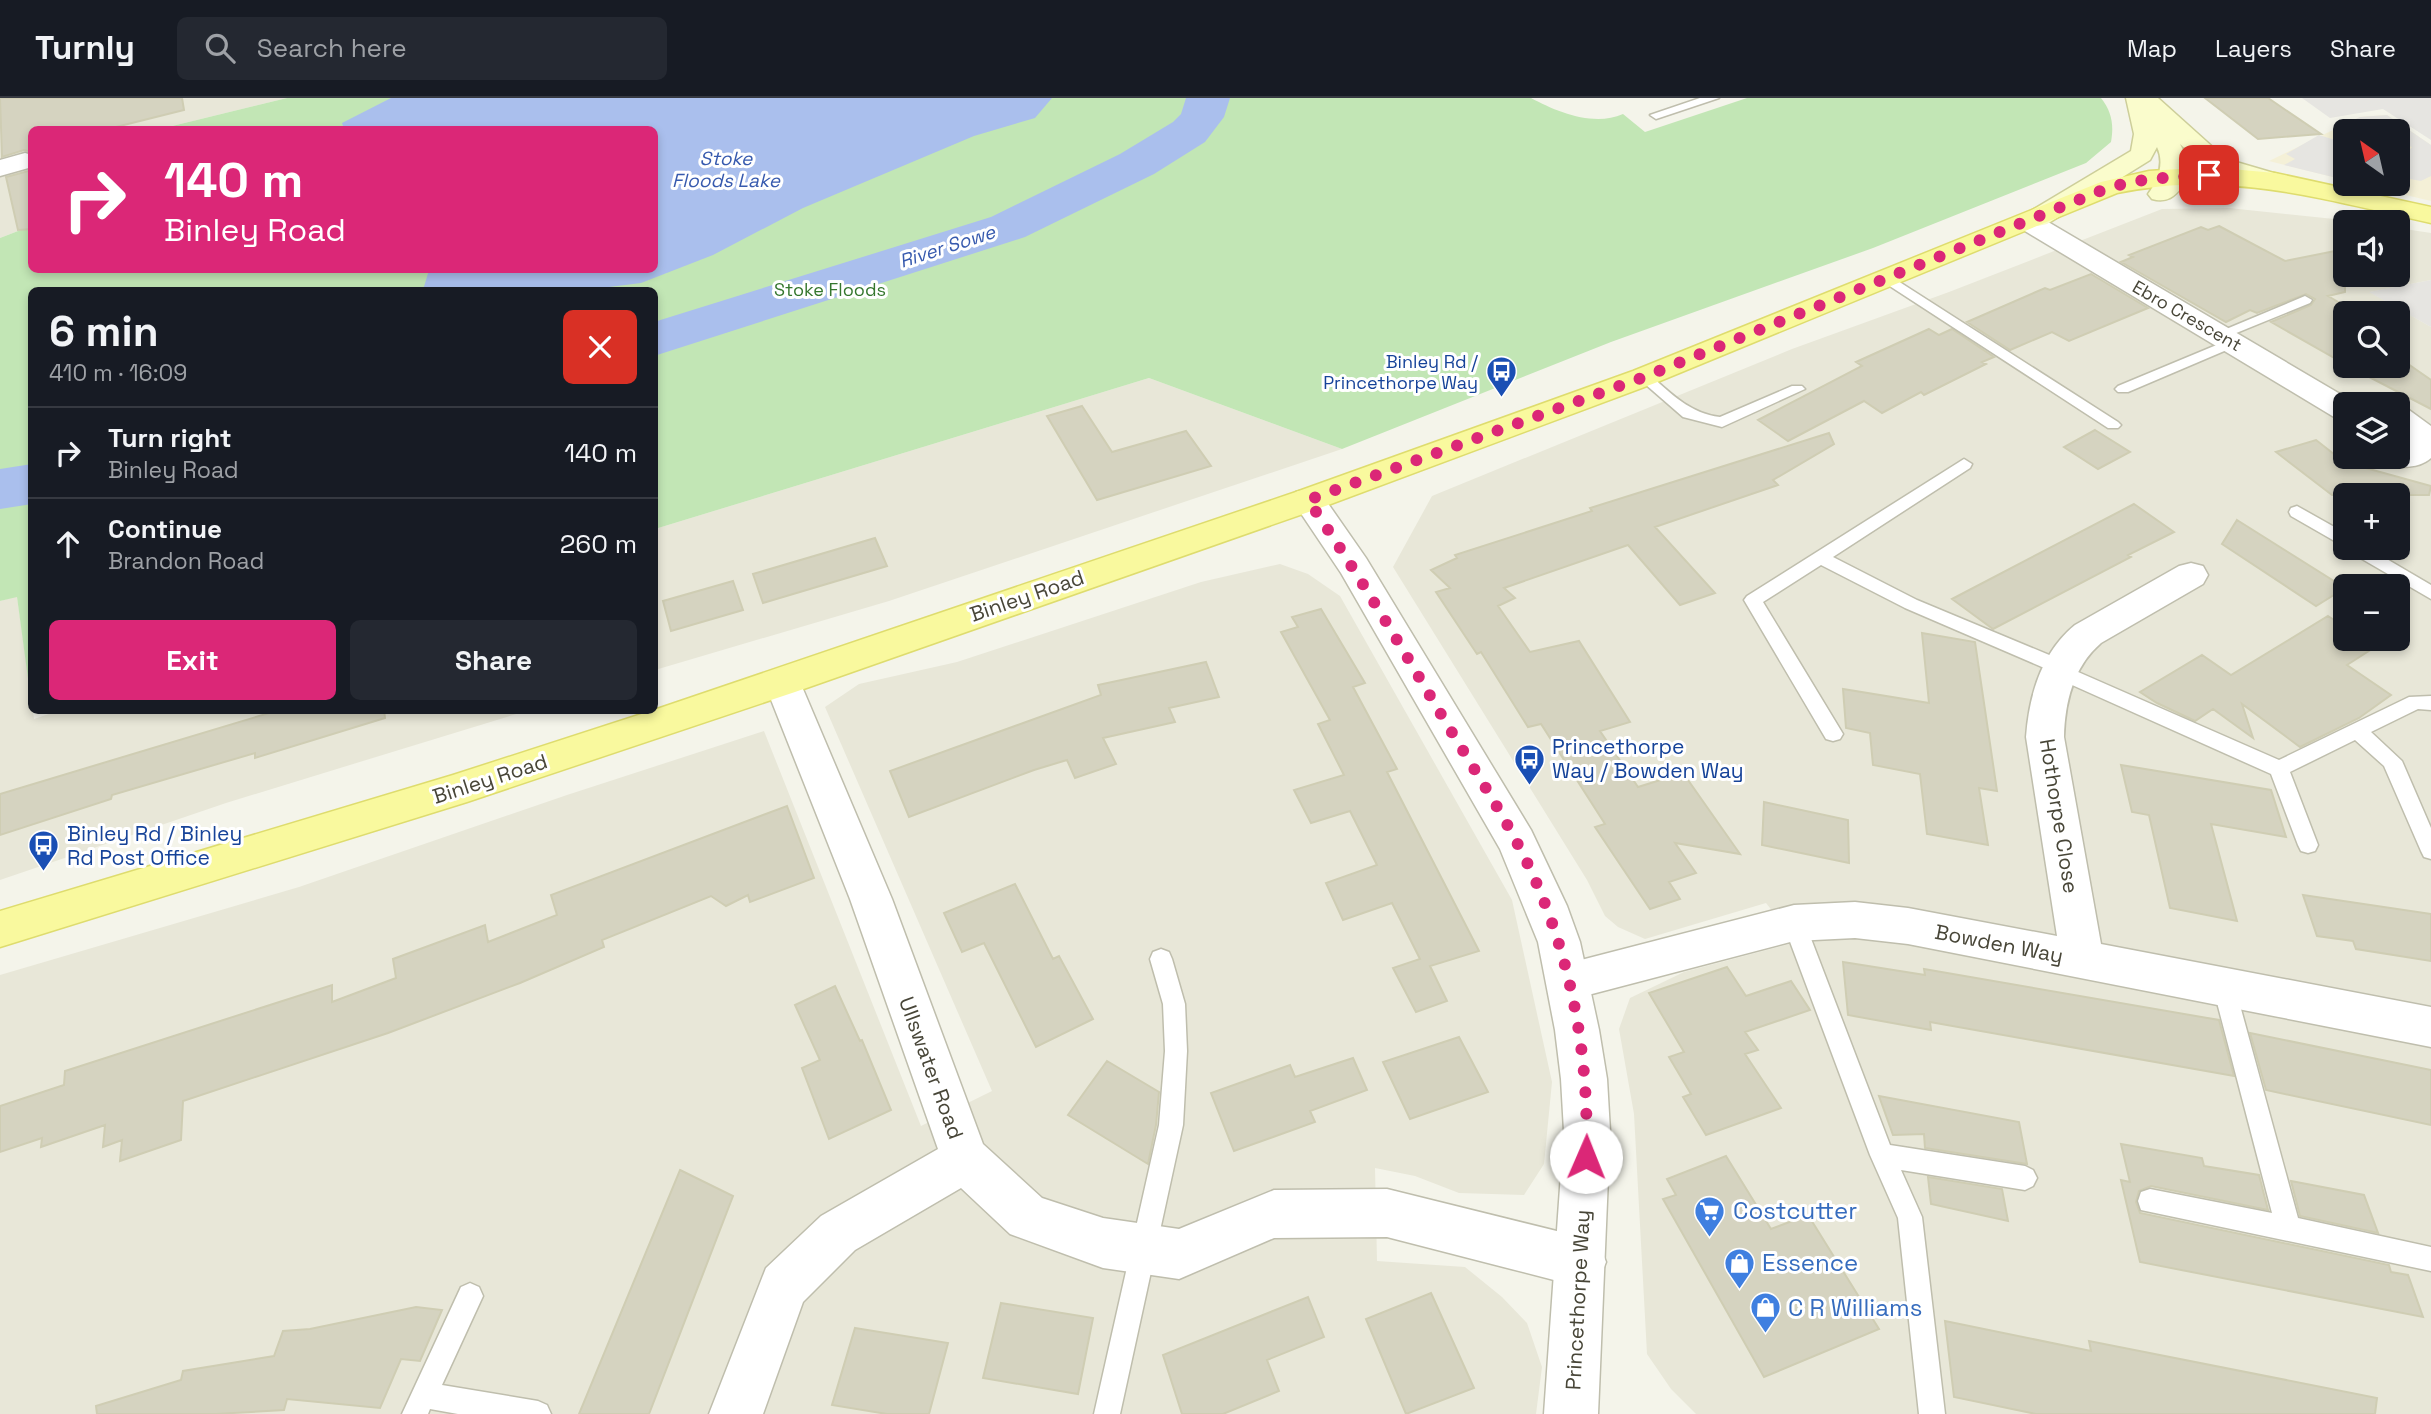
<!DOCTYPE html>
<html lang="en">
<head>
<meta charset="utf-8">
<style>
  body { margin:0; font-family:"Space Grotesk",sans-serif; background:#242831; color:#f1f3f6; height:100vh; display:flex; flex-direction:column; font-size:26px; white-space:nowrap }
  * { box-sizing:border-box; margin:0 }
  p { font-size:23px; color:#9ea1a6 }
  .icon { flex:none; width:38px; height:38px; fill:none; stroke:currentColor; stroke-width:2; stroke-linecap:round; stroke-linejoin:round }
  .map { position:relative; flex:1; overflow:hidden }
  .drawer { position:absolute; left:28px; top:189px; width:630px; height:427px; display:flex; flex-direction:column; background:#171b24; border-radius:10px; box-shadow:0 4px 10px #0003 }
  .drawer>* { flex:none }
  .hud { position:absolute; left:28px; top:28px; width:630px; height:147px; border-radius:10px; box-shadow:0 4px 10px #0003; background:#db2777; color:#fff; overflow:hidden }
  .needle { width:46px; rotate:326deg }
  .controls { position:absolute; left:2333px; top:21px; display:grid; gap:14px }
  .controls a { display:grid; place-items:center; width:77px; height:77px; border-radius:10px; background:#171b24; box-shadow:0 4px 10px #0003; font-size:35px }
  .pin { position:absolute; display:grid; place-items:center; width:60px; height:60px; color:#fff; margin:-30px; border-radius:14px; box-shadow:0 4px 10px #0006 }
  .me { position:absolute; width:77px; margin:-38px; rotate:1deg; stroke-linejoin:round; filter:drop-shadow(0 0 5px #0008) }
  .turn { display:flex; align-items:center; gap:24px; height:147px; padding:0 21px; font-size:32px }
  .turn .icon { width:91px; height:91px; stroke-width:2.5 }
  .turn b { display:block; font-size:49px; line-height:60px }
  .round { display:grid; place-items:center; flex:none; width:74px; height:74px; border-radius:10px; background:#242831 }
  .headline { display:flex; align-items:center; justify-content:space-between; height:119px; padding:0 21px }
  h1 { font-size:42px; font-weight:800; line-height:52px }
  .primary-button { display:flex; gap:14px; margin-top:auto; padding:14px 21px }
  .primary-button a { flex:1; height:80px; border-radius:10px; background:#db2777; color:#fff; font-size:28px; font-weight:800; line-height:80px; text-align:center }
  .primary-button a+a { background:#242831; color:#f1f3f6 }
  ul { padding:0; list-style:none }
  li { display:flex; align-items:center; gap:21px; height:91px; padding:0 21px; border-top:2px solid #363941 }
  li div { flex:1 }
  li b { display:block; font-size:26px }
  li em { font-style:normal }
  header { display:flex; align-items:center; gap:42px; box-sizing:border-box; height:98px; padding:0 35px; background:#171b24; border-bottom:2px solid #363941 }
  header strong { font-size:33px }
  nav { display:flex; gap:38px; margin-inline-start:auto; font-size:24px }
  .search { width:490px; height:63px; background:#242831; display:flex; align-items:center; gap:18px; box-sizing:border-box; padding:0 24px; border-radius:10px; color:#9ea1a6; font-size:26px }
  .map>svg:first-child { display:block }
  .residential { fill:#e8e7d8; fill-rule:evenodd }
  .commercial { fill:#f4f0d7 }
  .green { fill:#c2e6b5 }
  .parking { fill:#e6e5e1 }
  .water { fill:#aabfed }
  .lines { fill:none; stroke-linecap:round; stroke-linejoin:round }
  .river { fill:#aabfed; fill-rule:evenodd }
  .building { fill:#d5d3c0; stroke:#cfcdb3; stroke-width:2 }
  .service-casing { stroke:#bfbead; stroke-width:3 }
  .minor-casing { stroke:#bfbead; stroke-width:3 }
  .tertiary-casing { stroke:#bfbead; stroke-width:3 }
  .secondary-casing { stroke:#cdce9a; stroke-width:3 }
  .primary-casing { stroke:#dedc6e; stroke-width:3 }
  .service { fill:#fff; fill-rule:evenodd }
  .minor { fill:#fff; fill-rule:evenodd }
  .tertiary { fill:#fff; fill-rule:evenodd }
  .secondary { fill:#fafccc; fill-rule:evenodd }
  .primary { fill:#f9f99e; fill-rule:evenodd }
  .route { stroke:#db2777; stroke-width:12; stroke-dasharray:0 21.6 }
  .labels { text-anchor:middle; stroke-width:6; stroke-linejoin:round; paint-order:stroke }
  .far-park-label { font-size:18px; fill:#35772e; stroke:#fff }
  .far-street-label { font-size:18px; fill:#484638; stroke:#fff }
  .far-transit-label { font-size:18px; fill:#164399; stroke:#fff; text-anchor:end }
  .far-water-label { font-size:19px; font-style:italic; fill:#375aae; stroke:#fff }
  .street-label { font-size:21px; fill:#484638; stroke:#fff }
  .transit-label { font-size:21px; fill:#164399; stroke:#fff; text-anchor:start }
  .near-shop-label { font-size:24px; fill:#366cbe; stroke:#fff; text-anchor:start }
</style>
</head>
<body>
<header>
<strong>Turnly</strong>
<div class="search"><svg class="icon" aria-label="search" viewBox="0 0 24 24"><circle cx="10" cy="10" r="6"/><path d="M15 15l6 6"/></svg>Search here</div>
<nav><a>Map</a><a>Layers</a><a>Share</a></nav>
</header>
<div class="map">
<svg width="2431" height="1316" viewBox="0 0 2431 1316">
  <rect width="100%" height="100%" fill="#f4f4ea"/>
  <path class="residential" d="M0 0H287L160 31 32 32 31 58 0 66Z
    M31 68V128L0 140V76Z
    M2229 110 2363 124H2345V177H2398V130L2431 135V182L2370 194 2431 229V1316H1696L1671 1291 1647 1256 1634 1016 1619 931 1630 900 1684 874 1797 844 1766 805 1645 841 1618 829 1605 818 1587 782 1393 469 1432 398 1792 251 1949 194 2162 111ZM2345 215H2398V268H2345ZM2345 306H2398V359H2345ZM2345 397H2398V450H2345ZM2345 488H2398V541H2345Z
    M1149 280 1342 351 889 503 655 572V431Z
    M1280 466 1308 476 1340 498 1512 802 1552 984 1544 1066 1524 1097 1459 1095 1415 1078 1375 1070 1377 1163 1465 1169 1502 1199 1527 1225 1542 1269 1536 1316H0V877L299 789 567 697 764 633 921 1028 992 993 825 609 859 586 957 564 1201 484Z
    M17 498 34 621 61 612 526 613 226 705 0 782V503Z"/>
  <path class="commercial" d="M2387 17 2431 47V103L2360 86H2398V33H2345V82L2269 63 2360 19Z"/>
  <path class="green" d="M287 0H1531C1557 14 1594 29 1623 16L1645 34 1747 0H2101C2112 14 2114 27 2111 44L2086 65 1873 150 1611 244 1342 351 1149 280 655 431 654 192H32L31 603 17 499 0 503V140L31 128 32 172H654V32L160 31Z"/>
  <path class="parking" d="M2302 0H2431V42L2383 11 2330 20Z
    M2387 17 2431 47V78L2421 83 2405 80 2410 88 2400 93 2395 92V95L2360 86H2398V65L2412 49 2398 44V33H2372L2348 25 2360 19Z
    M2319 37 2345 45V82L2284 67 2295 61 2286 56Z
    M2431 182V229L2369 194Z"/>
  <path class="water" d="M391 0H1052L1035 20 974 38 803 110 713 157 641 185 585 192H423L429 172H654V32L344 31 342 25Z"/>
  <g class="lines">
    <path class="river" d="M1186 0H1230L1224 19 1205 44 1154 76 1025 139 654 258V224L991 119 1120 56 1173 24 1181 16Z
      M32 366V406L0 411V371Z"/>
  </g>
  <path class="building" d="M0 0H182L184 12 104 32H32V54L24 52 2 59Z
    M2205 0H2268L2321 36 2258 41Z
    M32 72V131L18 132 6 79Z
    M2219 128 2285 163 2345 151V194L2328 198 2345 208V266L2271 224 2311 207 2315 201 2306 196 2257 215 2250 212 2226 224 2121 164 2133 159 2129 157 2201 129 2208 132Z
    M2091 176 2148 210 2069 243 2052 234 2010 252 1967 224 2045 190 2050 192Z
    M1929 231 1939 237 1952 231 1994 259 1982 264 1986 266 1924 297 1921 294 1882 315 1864 303 1788 343 1758 322 1862 268 1856 264Z
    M2398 259 2431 282V311L2348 268H2398Z
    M1082 308 1112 354 1186 333 1211 368 1097 402 1047 318Z
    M2095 332 2130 354 2098 371 2064 349Z
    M1829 335 1834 346 1773 382 1778 387 1655 429 1715 495 1680 507 1628 447 1504 490 1515 500 1498 508 1530 554 1579 543 1630 624 1600 633 1638 689 1683 675 1740 756 1675 745 1696 775 1669 784 1680 801 1650 811 1595 729 1605 726 1541 626 1528 629 1481 554 1477 556 1436 494 1450 490 1431 472 1457 460 1455 457 1592 413 1590 410Z
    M2316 342 2344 364 2431 388 2429 397H2332L2276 354Z
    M2134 406 2174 434 2128 457 2131 459 1993 531 1952 501Z
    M2237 422 2345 490 2316 508 2222 446Z
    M875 440 887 468 763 505 753 476Z
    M733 483 743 512 671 533 663 503Z
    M1321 511 1365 585 1353 589 1397 671 1387 674 1479 853 1430 868 1447 903 1416 914 1393 870 1420 861 1392 805 1343 822 1326 785 1377 767 1350 713 1311 725 1294 692 1344 677 1318 626 1330 622 1281 534 1298 529 1292 519Z
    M2328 518 2345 529V541H2362L2375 549 2347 567 2391 597 2359 620 2300 649 2242 606 2253 640 2213 611 2195 623 2157 605 2140 594 2202 557 2231 577Z
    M1922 535 1975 544 1997 693 1979 690 1988 747 1927 736 1920 676 1873 667 1870 635 1846 630 1843 591 1929 605Z
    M1206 564 1219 599 1169 610 1175 624 1103 640 1116 666 1075 680 1067 662 1034 672 909 719 890 673 1101 597 1098 587Z
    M279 612H384L385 620 255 660V655L112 697 111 701 0 737V696Z
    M2121 667 2271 692 2286 739 2211 726 2237 823 2170 810 2149 717 2132 714Z
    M1764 704 1848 722 1849 765 1762 747Z
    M787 708 814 780 750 804 748 797 726 808 711 798 602 842 604 849 520 885 388 935 183 1003 181 1042 120 1063 122 1042 103 1049 105 1027 41 1049 42 1040 0 1054V1008L64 987 65 973 332 887V904L396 880 393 861 485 827 488 844 557 817 551 797Z
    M1015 786 1053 861 1059 858 1093 921 1036 949 984 845 962 854 944 815Z
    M2303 797 2431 816V863L2356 851 2353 843 2317 838Z
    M1843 864 1925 877 1924 871 2219 922 2234 978 1930 924 1931 932 1848 917Z
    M1727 869 1746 898 1791 883 1810 912 1745 934 1758 952 1745 956 1781 1010 1706 1037 1683 999 1691 996 1669 959 1684 954 1649 895Z
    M835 888 860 943 862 942 891 1012 829 1041 802 970 820 962 795 907Z
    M2250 935 2431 972V1027L2266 992Z
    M1459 939 1488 994 1410 1021 1383 964Z
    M1353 960 1367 992 1310 1013 1315 1024 1234 1053 1211 995 1290 967 1295 979Z
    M1107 963 1159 994 1156 1027 1148 1066 1068 1017Z
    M1879 998 2019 1024 2027 1066 1925 1050 1924 1036 1893 1037Z
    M2121 1046 2202 1060 2204 1068 2259 1077 2268 1112 2151 1088 2139 1093 2136 1104 2140 1115 2389 1167 2391 1174 2408 1177 2423 1219 2140 1164 2121 1082 2130 1084Z
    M1726 1058 1771 1131 1808 1117 1879 1231 1764 1279 1663 1101 1676 1097 1667 1081Z
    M680 1072 733 1098 649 1316H579Z
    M1928 1079 2002 1091 2008 1123 1931 1106Z
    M2291 1083 2364 1097 2378 1135 2300 1118Z
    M1431 1195 1474 1290 1406 1316 1366 1221Z
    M1308 1199 1324 1239 1267 1262 1279 1293 1223 1316H1182L1163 1257Z
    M1001 1205 1093 1220 1078 1296 983 1280Z
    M416 1209 442 1212 420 1263 401 1261 380 1310 287 1301 284 1312 216 1316H97L96 1308 181 1282 183 1273 274 1258 283 1233 310 1231Z
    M1945 1223 2091 1253 2089 1243 2377 1300 2375 1316H2036L1954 1299Z
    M855 1230 948 1245 929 1316H887L832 1307Z"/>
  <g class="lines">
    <defs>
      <path id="service" d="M1700 0H1719L1656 21 1650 17Z
        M1887 176 2118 324 2121 327 2118 330H2108L1882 183 1880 180Z
        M2305 198 2312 202 2310 205 2224 240H2214L2212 237Z
        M2231 241 2236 242 2238 245 2236 248 2128 294H2118L2115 291 2118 288Z
        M1644 274 1649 276C1670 295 1691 316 1720 319L1792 288H1802L1805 291 1722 329 1683 319 1637 279Z
        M1964 361 1972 366 1970 370 1833 459 1917 502 2066 564 2069 570 2279 662 2409 599 2431 598V612L2418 611 2371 634 2402 663 2431 730V761L2424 759 2421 753 2384 668 2355 642 2290 674 2318 747 2315 753 2308 755 2301 753 2298 747 2271 676 2052 578 2049 572 1905 510 1821 467 1763 504 1843 636 1840 641 1833 643 1826 641 1744 502 1747 498Z
        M2297 408 2345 435V449L2291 418 2289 414 2291 410Z
        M2348 450H2368L2431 487V501L2350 454Z
        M1794 816 1801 819 1805 825 1890 1047 2025 1068 2033 1072 2037 1080 2033 1088 2025 1092 1901 1072 1922 1119 1945 1316H1919L1898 1120 1870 1057 1783 825 1787 819Z
        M1161 851 1169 854 1172 861 1185 906 1187 953 1183 1027 1120 1316H1094L1159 1027 1165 953 1163 906 1150 861 1153 854Z
        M2224 879 2232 882 2235 889 2298 1120 2431 1149V1173L2141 1112 2138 1103 2141 1094 2150 1091 2272 1115 2213 889 2216 882Z
        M470 1185 479 1189 483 1198 442 1287 538 1303 547 1307 551 1316H458L430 1311 428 1316H402L461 1189Z"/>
      <path id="minor" d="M25 55 32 57V69L0 78V62Z
        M2029 116 2038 118 2357 306H2345V322L2334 319 2020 130 2016 124 2020 118Z
        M2398 309 2409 312 2431 328V360C2419 371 2400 370 2385 366L2380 359H2398V349L2408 346 2406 338 2398 333Z
        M2191 465 2203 468 2208 477 2203 486 2101 545C2073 569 2065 604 2064 639L2101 846 2431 909V949L1908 846 1855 840 1794 843 1569 902 1554 897 1547 883 1554 869 1794 807 1855 804 1908 810 2057 838 2026 639C2029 597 2042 554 2075 527L2179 468Z
        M782 570 795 574 800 584 892 801 983 1046 1042 1100 1103 1120 1179 1131 1274 1092 1387 1091 1581 1139 1599 1146 1606 1164 1599 1182 1581 1189 1387 1139 1274 1140 1179 1181 1103 1170 1010 1136 961 1090 855 1152 803 1204 763 1316H709L766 1170 821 1118 938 1051 850 801 764 584 769 574Z"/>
      <path id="tertiary" d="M1308 391 1320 394 1366 460 1531 732 1567 808 1580 844 1599 932 1607 981 1610 1033 1598 1316H1544L1564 1033 1561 981 1555 932 1538 844 1500 751 1341 475 1292 402 1296 394Z"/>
      <path id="secondary" d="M2126 0H2158L2226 61 2284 78 2288 83 2284 88 2275 91 2208 71 2180 46 2184 54V86C2175 99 2167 105 2152 101L2148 96C2158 82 2165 66 2157 49L2150 62 2047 126 2038 128 2029 126 2025 120 2029 114 2131 53 2134 36Z"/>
      <path id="primary" d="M2209 69 2275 75 2431 109V125C2322 101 2230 72 2117 95L1655 285 1320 410 795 594 467 704 0 849V813L453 677 654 612 1296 394 1633 273 2101 84 2149 73Z"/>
    </defs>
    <use href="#service" class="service-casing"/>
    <use href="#minor" class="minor-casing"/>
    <use href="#tertiary" class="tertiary-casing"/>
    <use href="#secondary" class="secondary-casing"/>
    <use href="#primary" class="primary-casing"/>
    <use href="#service" class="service"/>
    <use href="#minor" class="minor"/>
    <use href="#tertiary" class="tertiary"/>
    <use href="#secondary" class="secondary"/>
    <use href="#primary" class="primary"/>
  </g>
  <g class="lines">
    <path class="route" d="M1586 1059C1590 963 1572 862 1532 775 1507 721 1473 670 1442 618 1399 545 1356 472 1308 402L1644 279 2110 89 2148 81 2209 77"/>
  </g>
  <defs>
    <symbol id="bus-pin" viewBox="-11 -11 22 30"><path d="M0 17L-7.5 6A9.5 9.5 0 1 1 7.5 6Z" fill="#1a4fb4" stroke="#fff"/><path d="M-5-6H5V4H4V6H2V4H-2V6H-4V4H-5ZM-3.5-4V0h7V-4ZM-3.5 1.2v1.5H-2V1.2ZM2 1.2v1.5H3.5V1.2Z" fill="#fff"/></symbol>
    <symbol id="supermarket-pin" viewBox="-11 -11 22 30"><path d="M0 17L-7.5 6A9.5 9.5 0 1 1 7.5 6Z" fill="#3f7fe0" stroke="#fff"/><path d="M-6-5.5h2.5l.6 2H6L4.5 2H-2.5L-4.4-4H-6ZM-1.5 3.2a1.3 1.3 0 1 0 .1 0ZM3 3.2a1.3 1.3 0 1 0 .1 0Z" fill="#fff"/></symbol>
    <symbol id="shop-pin" viewBox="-11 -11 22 30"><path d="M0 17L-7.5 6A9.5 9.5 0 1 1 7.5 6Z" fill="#3f7fe0" stroke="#fff"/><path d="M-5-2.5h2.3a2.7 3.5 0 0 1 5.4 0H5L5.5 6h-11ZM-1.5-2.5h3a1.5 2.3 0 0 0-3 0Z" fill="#fff"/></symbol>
  </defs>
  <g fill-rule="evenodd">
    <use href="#bus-pin" x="1484" y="256" width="35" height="47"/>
    <use href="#bus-pin" x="1512" y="644" width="35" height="47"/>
    <use href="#bus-pin" x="26" y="730" width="35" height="47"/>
    <use href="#supermarket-pin" x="1692" y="1096" width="35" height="47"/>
    <use href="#shop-pin" x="1722" y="1148" width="35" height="47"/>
    <use href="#shop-pin" x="1748" y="1192" width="35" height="47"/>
  </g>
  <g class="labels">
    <g class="far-park-label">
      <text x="830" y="198">Stoke Floods</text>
    </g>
    <g class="far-street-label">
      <text transform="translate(2187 218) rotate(30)" y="6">Ebro Crescent</text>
    </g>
    <g class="far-transit-label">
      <text x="1478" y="270">Binley Rd /<tspan x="1478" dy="21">Princethorpe Way</tspan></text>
    </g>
    <g class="far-water-label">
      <text x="726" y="67">Stoke<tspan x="726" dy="22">Floods Lake</tspan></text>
      <text transform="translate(947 148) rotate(-18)" y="7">River Sowe</text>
    </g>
    <g class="street-label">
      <text transform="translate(1027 498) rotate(-19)" y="7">Binley Road</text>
      <text transform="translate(490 681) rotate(-18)" y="7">Binley Road</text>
      <text transform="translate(2059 718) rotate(81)" y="7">Hothorpe Close</text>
      <text transform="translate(1999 846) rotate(11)" y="7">Bowden Way</text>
      <text transform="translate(931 970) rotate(70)" y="7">Ullswater Road</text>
      <text transform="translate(1578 1202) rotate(-87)" y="7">Princethorpe Way</text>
    </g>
    <g class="transit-label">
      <text x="1552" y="656">Princethorpe<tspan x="1552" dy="24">Way / Bowden Way</tspan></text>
      <text x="67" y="743">Binley Rd / Binley<tspan x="67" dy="24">Rd Post Office</tspan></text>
    </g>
    <g class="near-shop-label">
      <text x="1733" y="1121">Costcutter</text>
      <text x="1762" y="1173">Essence</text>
      <text x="1788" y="1218">C R Williams</text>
    </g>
  </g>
</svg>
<div class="controls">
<a><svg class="needle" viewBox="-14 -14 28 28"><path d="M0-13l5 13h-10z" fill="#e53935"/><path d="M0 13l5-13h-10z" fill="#9ea1a6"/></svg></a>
<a><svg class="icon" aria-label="sound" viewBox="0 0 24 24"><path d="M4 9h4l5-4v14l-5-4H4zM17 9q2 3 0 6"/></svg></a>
<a><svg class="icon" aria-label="search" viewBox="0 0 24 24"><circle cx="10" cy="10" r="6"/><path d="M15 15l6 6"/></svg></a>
<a><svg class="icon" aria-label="layers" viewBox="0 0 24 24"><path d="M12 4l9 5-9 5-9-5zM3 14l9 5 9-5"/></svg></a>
<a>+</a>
<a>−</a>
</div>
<div class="pin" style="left:2209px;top:77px;background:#d93025"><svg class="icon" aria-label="arrive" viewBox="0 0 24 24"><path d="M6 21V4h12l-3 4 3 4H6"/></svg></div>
<svg class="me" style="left:1586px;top:1059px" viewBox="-20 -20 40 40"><circle r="19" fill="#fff"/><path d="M0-13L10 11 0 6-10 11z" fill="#db2777"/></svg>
<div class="hud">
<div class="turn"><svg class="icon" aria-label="right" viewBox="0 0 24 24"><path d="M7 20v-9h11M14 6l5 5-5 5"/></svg><div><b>140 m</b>Binley Road</div></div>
</div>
<section class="drawer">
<div class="headline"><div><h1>6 min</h1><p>410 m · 16:09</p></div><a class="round" style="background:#d93025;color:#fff"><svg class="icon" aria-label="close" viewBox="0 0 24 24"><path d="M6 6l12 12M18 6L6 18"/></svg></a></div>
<ul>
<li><svg class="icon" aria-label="right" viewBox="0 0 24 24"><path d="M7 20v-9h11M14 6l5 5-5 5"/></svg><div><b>Turn right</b><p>Binley Road</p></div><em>140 m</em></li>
<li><svg class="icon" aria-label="ahead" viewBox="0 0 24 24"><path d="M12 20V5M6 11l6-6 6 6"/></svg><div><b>Continue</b><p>Brandon Road</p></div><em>260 m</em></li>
</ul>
<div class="primary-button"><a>Exit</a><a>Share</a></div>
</section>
</div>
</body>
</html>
